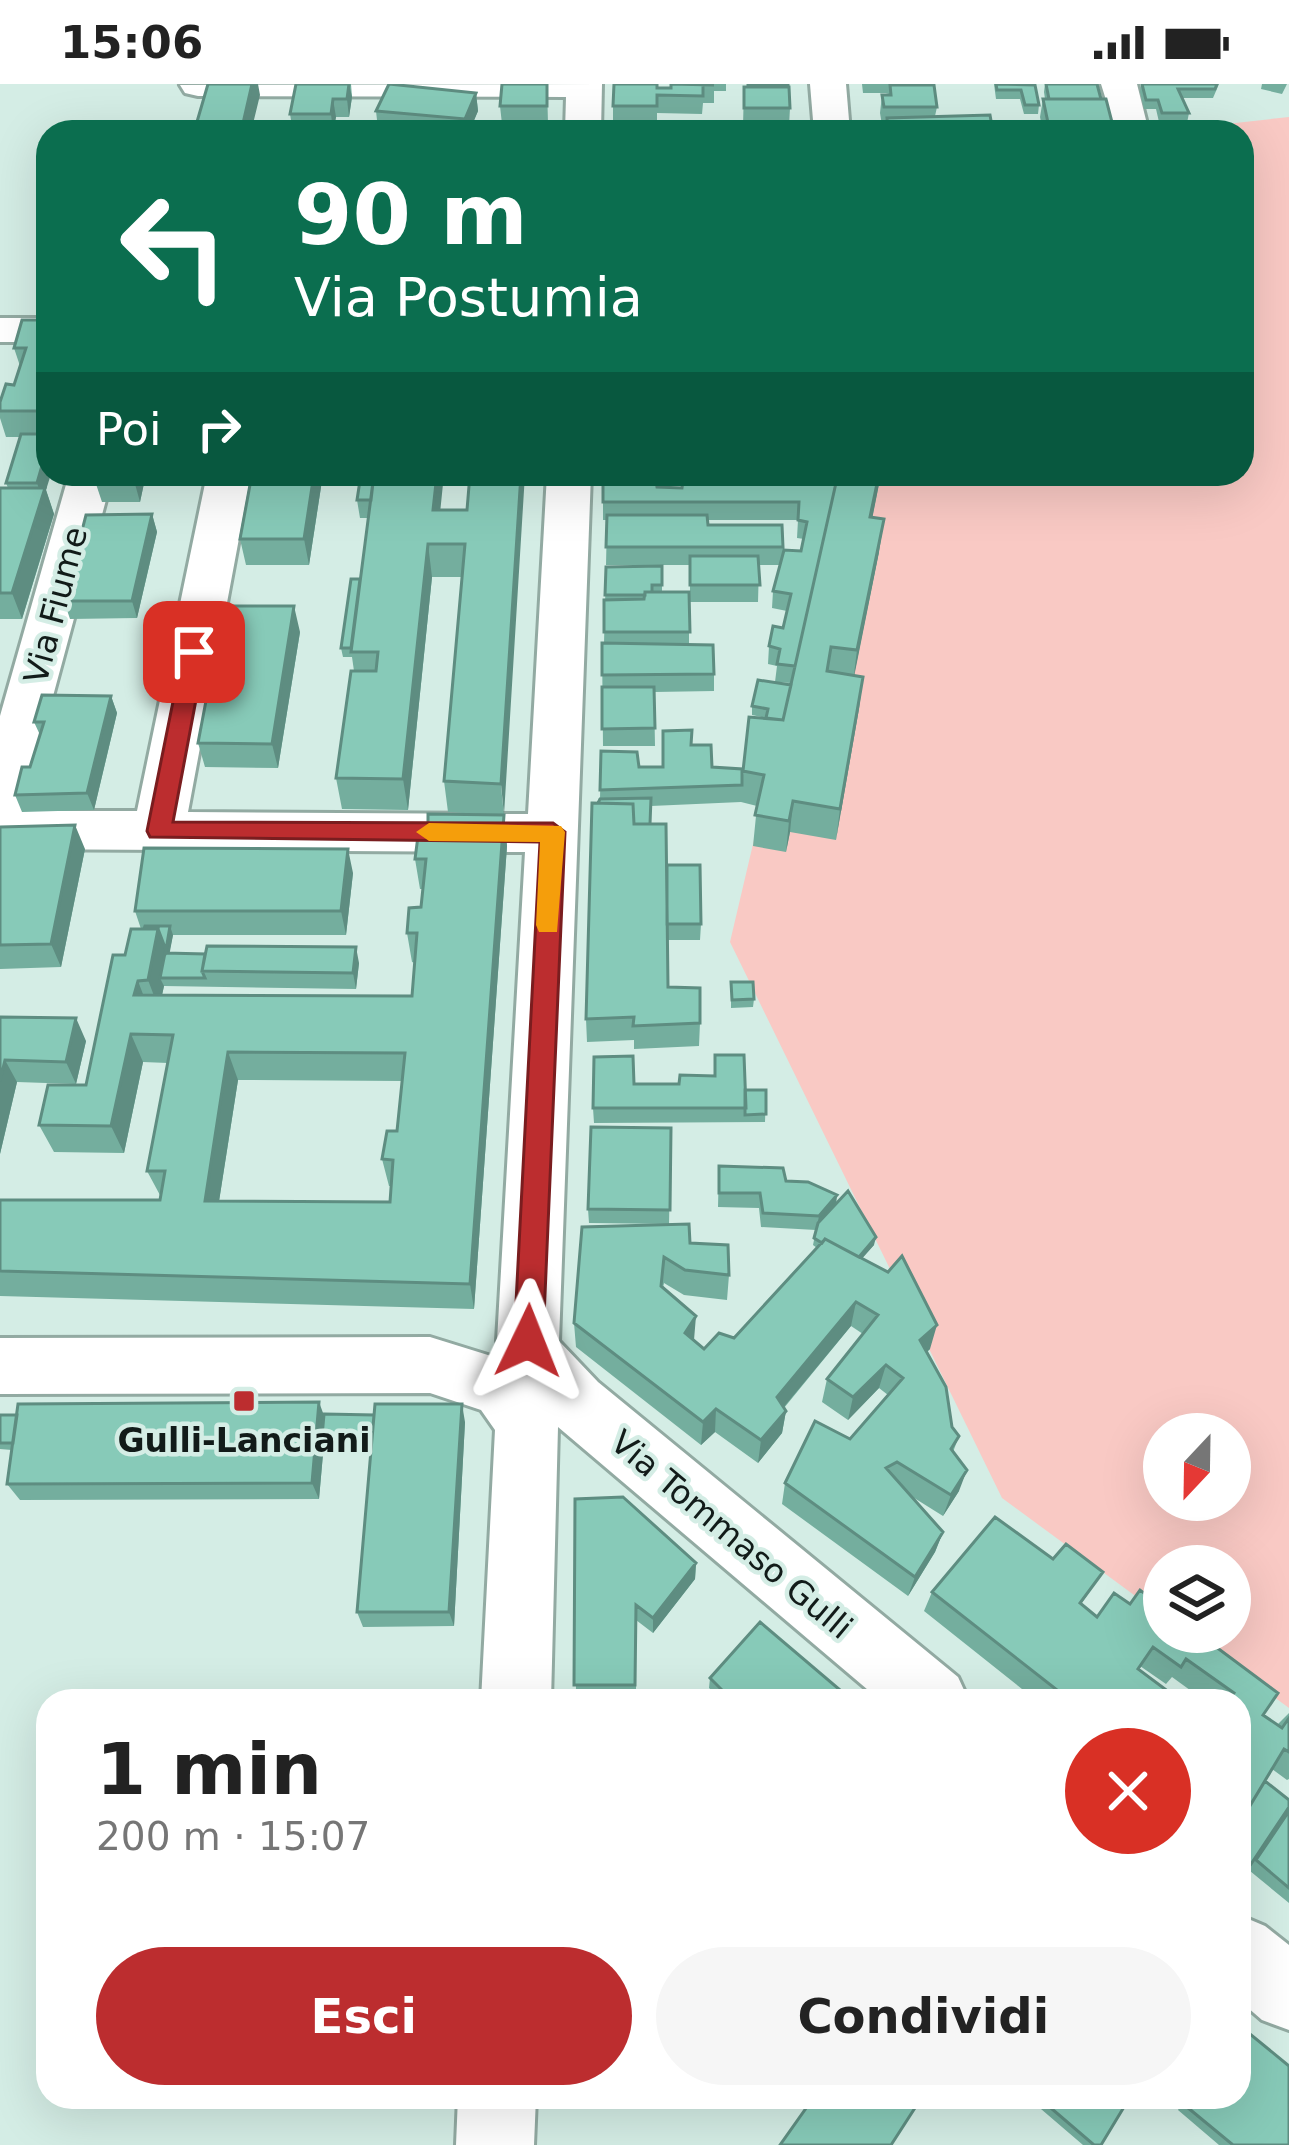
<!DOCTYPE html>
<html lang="it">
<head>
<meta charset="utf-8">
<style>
  body { margin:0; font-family:"DejaVu Sans",sans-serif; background:#f6f6f6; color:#222; height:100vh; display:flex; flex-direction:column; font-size:45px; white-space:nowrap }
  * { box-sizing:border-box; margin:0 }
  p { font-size:39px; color:#767676 }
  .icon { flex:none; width:66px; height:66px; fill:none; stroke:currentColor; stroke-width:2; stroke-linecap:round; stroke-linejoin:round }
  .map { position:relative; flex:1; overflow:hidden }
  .drawer { position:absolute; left:36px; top:1605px; width:1215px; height:420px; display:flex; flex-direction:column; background:#fff; border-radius:36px; box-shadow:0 12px 48px #0002 }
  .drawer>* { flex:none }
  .guide { position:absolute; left:36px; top:36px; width:1218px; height:366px; border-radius:36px; box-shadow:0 12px 48px #0002; background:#0b6e4f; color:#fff; overflow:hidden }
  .needle { width:78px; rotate:202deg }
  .fabs { position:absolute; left:1143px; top:1329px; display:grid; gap:24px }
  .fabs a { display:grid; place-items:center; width:108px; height:108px; border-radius:50%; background:#fff; box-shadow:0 12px 48px #0002; font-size:60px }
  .pin { position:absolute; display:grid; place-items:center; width:102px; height:102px; color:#fff; margin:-51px; border-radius:24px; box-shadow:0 6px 18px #0006 }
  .me { position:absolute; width:132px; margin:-66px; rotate:2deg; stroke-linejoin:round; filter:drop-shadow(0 0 9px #0008) }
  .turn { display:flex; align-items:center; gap:42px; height:252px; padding:0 60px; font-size:54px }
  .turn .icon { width:156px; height:156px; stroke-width:2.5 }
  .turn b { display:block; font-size:84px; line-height:102px }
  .then { display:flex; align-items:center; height:114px; padding:0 60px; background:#0003; gap:24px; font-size:45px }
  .round { display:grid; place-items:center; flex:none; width:126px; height:126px; border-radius:63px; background:#f6f6f6 }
  .head { display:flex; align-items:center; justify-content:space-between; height:204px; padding:0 60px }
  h1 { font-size:72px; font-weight:600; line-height:90px }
  .cta { display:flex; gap:24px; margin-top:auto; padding:24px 60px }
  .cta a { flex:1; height:138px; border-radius:72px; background:#bc2d2f; color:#fff; font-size:48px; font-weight:600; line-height:138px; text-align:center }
  .cta a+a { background:#f6f6f6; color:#222 }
  .status { display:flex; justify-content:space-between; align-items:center; height:84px; padding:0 60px; background:#fff; direction:ltr }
  .status svg { height:33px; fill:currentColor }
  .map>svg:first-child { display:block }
  .green { fill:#f9c9c4; fill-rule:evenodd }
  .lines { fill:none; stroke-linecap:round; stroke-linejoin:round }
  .minor-casing { stroke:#92aaa2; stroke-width:6 }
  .minor { fill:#fff; fill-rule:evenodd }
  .wall { fill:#74ae9e; fill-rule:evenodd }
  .shaded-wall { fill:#5e8d81 }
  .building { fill:#87cab8; stroke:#5e8d81; stroke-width:3; fill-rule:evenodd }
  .route { fill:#bc2d2f; stroke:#7a1d1f; stroke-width:3 }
  .slow { fill:#f59e0b }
  .poi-dot { fill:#bc2d2f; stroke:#d4ede5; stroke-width:4.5 }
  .labels { text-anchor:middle; stroke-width:9; stroke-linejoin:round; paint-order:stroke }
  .street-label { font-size:33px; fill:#121b19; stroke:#d4ede5 }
  .poi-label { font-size:33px; font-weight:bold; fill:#121b19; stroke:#d4ede5 }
</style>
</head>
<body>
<div class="status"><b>15:06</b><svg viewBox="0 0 49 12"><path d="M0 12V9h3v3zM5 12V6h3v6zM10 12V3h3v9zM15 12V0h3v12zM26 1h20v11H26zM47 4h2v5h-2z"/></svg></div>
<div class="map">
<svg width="1289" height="2061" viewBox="0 0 1289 2061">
  <rect width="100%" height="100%" fill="#d4ede5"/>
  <path class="green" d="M1289 33V1624L1185 1548H1230V1482H1164V1533L1002 1414 730 858 840 390H1242V48H1153ZM1164 1350H1230V1416H1164Z"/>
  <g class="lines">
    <defs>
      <path id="minor" d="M602 0 601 48H565L566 13 198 12 185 9 180 1Z
        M810 0H846L850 48H814Z
        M1101 0H1137L1147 40 1142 48H1116Z
        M0 234H48V258H0Z
        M69 390H113L22 727H137L207 390H251L188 728 528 730 547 390H591L559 1257 598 1298 958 1593 969 1617H881L558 1343 551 1617H481L495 1346 481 1326 430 1309 0 1310V1254L430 1253 504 1276 497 1257 525 768 0 765V632Z
        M1239 1831 1265 1842 1289 1861V1946L1262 1936 1239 1916Z
        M458 2013H536L534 2061H456Z"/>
    </defs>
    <use href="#minor" class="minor-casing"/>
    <use href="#minor" class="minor"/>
  </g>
  <path class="wall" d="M296 0H351L352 13 349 33H336L333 48H273L292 42 290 30Z
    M547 0 548 40H502L500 22Z
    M671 0H726V7H714V19H703L702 30 657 29V40H613V22L657 4H671Z
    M862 0H922L937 23 935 32 993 48H885L886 41H882L880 29 882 11 889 9H863Z
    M994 0H1023L1039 21 1038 30H1024L1020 15H996Z
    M1045 0 1101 15 1113 42 1112 48H1043L1040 33 1043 15H1045L1044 8Z
    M1141 0H1219L1213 14H1182L1189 29 1187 39 1159 38 1156 25H1144L1140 8Z
    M1262 0H1287L1282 10 1261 5Z
    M744 3 790 24 789 42H743Z
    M476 9 478 27 469 48H411L378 45 376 27Z
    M48 236 46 406 54 430 22 535H0V404H8L6 399 20 353H6L0 334V318L14 301 20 282 14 264Z
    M99 390H146L140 418H102L96 400Z
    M252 390H323L309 481H246L240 455Z
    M361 390 440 426H467L470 390 507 762 474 1225 0 1212V1116H160L161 1113 147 1087 168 979 143 978 124 1069 54 1068 39 1041 86 1001 125 871 141 845 135 827 353 789 346 851H173L169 869 359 879 356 905 164 902 162 911 412 912 415 879 412 878 407 849 421 823 423 805H420L415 775 428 751 493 731 448 728 444 697 462 493H432L408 726 342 725 336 694 354 587 352 573H343L341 564 360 495 368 434H360L357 416ZM238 996 402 997 397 1047 382 1075 389 1102H391L390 1118 219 1117Z
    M603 390H881L872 434 879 468 854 591 863 593 836 756 790 748 786 768 753 762 757 722 741 718 651 722V740L667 781 701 840 700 856H667L668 903 700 939 699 962 634 965V956L587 958 586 935 600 715 601 667 639 683H663L691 661 712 683 742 701 749 633 766 634 752 631V622L791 599 775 598 777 582 768 580 769 562 783 544 787 527 772 524 773 507 780 481H759L758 518H690V481H606L607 436H603ZM656 396 744 397 682 404 657 403ZM707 436H798L797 454 804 455 801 467 783 470V463L708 441Z
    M152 430 157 448 137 534 70 535 64 517Z
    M662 482V508H689V560L714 590V607L654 608 655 662H603L602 559H604L606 483Z
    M300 548 278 684 205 683 198 659Z
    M111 612 117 629 94 726 22 728 15 711 30 683 40 651 34 638Z
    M0 743 85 765 61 883 0 885Z
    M731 898 754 915 753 923 731 924Z
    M0 933 86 957 76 1000 17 998 0 1070Z
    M634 1000 766 1006 765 1038 594 1039 593 1024Z
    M671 1044 669 1140 589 1139 588 1125Z
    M719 1082 786 1097 837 1111 836 1120 874 1161 862 1174 930 1265 927 1268 952 1343 959 1352 953 1368 959 1407 943 1432 911 1412 943 1448 935 1468 908 1512 782 1420 785 1399 850 1355 888 1311 879 1304 848 1336 822 1318 827 1295 863 1250 851 1242 784 1324 786 1327 782 1349 758 1379 715 1348 701 1361 576 1263 574 1239 582 1143 690 1159 729 1191 727 1216 684 1211 664 1199 663 1204 694 1257 704 1265 734 1254 817 1164 813 1161 816 1146 761 1143 759 1124 718 1123Z
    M324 1330 465 1338 454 1542 363 1543 357 1528 371 1370H323L319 1415 20 1416 7 1400 12 1366 0 1365V1331Z
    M575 1415 696 1479 695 1495 653 1549 636 1536V1614H576Z
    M1053 1475 1103 1488 1081 1520 1097 1533 1114 1509 1277 1641 1289 1629V1695L1287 1696 1272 1685 1265 1697 1289 1716V1819L1239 1778V1617H1205L1172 1593 1166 1600 1140 1582 1138 1585 1181 1617H1037L924 1527 932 1508Z
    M710 1594 853 1617H723L709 1604Z
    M734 2013H758L751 2023Z
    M1027 2013H1130L1101 2061H1083Z
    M1185 2013H1239L1289 2061H1219L1178 2026Z"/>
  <path class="shaded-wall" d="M252 0H258L260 11 251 48H241Z
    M349 0 352 13 349 33 347 15Z
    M476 9 478 27 469 48H466L465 35Z
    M333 15 336 33 333 48 331 30Z
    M48 361V390H51L46 406 54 430 22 535 12 509 42 414 37 399Z
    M137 390H146L140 418 135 400Z
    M314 390H323L309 481 304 455Z
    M437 390H444L437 459 433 426Z
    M521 390H525L504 731 501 700Z
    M879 390H881L866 466 870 433Z
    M152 430 157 448 137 534 132 517Z
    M884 435 879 468 853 598 857 566Z
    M428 460 432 493 408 726 403 695Z
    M294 522 300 548 278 684 272 660Z
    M863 593 859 625 836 756 840 725Z
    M111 612 117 629 94 726 87 709Z
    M793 717 790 748 786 768 789 737Z
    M504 731 507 762 474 1225 470 1200Z
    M75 741 85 765 61 883 51 860Z
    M348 765 353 789 346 851 341 827Z
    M170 842 173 851 165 894H160L164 902 159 925 148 896 158 845Z
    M356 863 359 879 356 905 353 889Z
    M138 897 149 926 134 911Z
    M76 934 86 957 76 1000 66 978Z
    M131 950 143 978 124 1069 111 1042Z
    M228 968 238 996 215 1143 205 1117Z
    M5 976 17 998 0 1070V997Z
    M837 1111 835 1126 816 1147 819 1132Z
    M876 1153 874 1161 852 1186 854 1179Z
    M856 1218 851 1242 773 1336 777 1313Z
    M696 1232 694 1256 684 1273 685 1249Z
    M937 1241 930 1265 913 1280 920 1256Z
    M886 1281 879 1304 848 1336 853 1313Z
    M319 1318 326 1337 321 1364 323 1370 319 1415 312 1399Z
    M462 1320 465 1338 454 1542 449 1528Z
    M716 1325 715 1348 701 1361 703 1338Z
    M786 1327 782 1349 758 1379 761 1356Z
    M967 1386 959 1407 943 1432 951 1411Z
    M943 1448 935 1468 908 1512 915 1493Z
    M696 1479 695 1495 653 1549V1534Z"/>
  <path class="building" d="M208 0H252L241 48H194Z
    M296 0H349L347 15H333L331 30H290Z
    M389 0 476 9 465 35 376 27Z
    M502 0H547V22H500Z
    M614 0H657V4H671V0L714 1H703V12L657 11V22H613Z
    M748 0H788V3H748Z
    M996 0 1035 1 1039 21H1025L1021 6H997Z
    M1046 0H1097L1101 15H1049Z
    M1142 0H1217L1215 5H1178L1189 29H1162L1158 16H1146Z
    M890 1H934L937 23H884L882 11H891Z
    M744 3H789L790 24H744Z
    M1043 15H1106L1113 42H1091L1093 48H1050Z
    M990 31 993 48H888L887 34Z
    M292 42 291 48H273L275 43Z
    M743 43H795V48H743Z
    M613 46H659V48H613Z
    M22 236H48V327H0V318L6 300 14 301 26 264H14Z
    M21 350H48V361L37 399H6Z
    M99 390H137L135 400H96Z
    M252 390H314L304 455H240Z
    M361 390H374L371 416H357Z
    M374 390H437L433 426H467L470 390H521L501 700 444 697 465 460H428L403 695 336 694 351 587H376L378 568H351Z
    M603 390H655L657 403 682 404 683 397H745V390H838L795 582 777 580 780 565 769 562 773 542 783 544 791 510 773 507 784 466 801 467 807 438 798 436 799 418H603Z
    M838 390H879L870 433 884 435 857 566 831 563 827 587 863 593 840 725 793 717 789 737 755 731 764 691 743 687 749 633 783 636Z
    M0 404H45L12 509H0Z
    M152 430 132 517H64L86 431Z
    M607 431H707L708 441H782L783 463H606Z
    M690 472H758L760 501H690Z
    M662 482V501H652V508H645V511H605L606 483Z
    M351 495H360L351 564H341Z
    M645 508H689L690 548H604V516L644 515Z
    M224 522H294L272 660 198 659Z
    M602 559 713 561 714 590 602 591Z
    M758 596 791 601 783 636 766 634 768 625 752 622Z
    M602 603H654L655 644 602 645Z
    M42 611 111 612 87 709 15 711 22 683H30L44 638H34Z
    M692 646 691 661H711L712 683 742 685V701L600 706 601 667 637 668 639 683H663V647Z
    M651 714 650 740H634L633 720 598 719 600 715Z
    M592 719 633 720 634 740H666L668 903 700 904V939L633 942 634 933 586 935Z
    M428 730 504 731 470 1200 0 1187V1116H160L165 1087H147L173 951 131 950 111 1042 39 1041 48 1001H86L113 871H125L131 845H158L148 896 138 897 134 911 412 912 417 849H407L409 824 421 823 426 775H415L418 752 428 751ZM228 968 405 969 397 1047H387L382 1075 393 1076 390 1118 205 1117Z
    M75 741 51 860 0 861V743Z
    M144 764 348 765 341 827H135Z
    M667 781H700L701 840H667Z
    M145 842H170L166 866 158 845H144Z
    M207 862 356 863 353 889 202 887Z
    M165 869 205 870 202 887 205 894H160Z
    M731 898H753L754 915 732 916Z
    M0 933 76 934 66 978 5 976 0 997Z
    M715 971H744L746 1024H593L594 973 633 972 634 1000H679L680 991 715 992Z
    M745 1006H766V1030L745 1031Z
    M591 1043 671 1044 670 1126 588 1125Z
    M719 1082 783 1084 786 1097 808 1098 837 1111 819 1132 763 1129 760 1109H719Z
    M848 1107 876 1153 859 1173 825 1155 822 1159 814 1154 818 1139Z
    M689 1140 690 1159 728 1161 729 1191 685 1186 664 1173 661 1202 696 1232 685 1249 704 1265 719 1249 734 1254 825 1155 888 1188 902 1172 937 1241 920 1256 946 1303 952 1343 959 1352 951 1365 967 1386 951 1411 897 1378 886 1384 943 1448 915 1493 785 1399 815 1337 850 1355 903 1294 886 1281 853 1313 827 1295 878 1231 856 1218 777 1313 786 1327 761 1356 716 1325 703 1338 574 1239 582 1143Z
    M319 1318 312 1399 7 1400 18 1320Z
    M375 1320H462L449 1528H357Z
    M324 1330 374 1331 371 1364H321Z
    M0 1331H17L13 1359H0Z
    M623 1413 696 1479 653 1534 636 1521 635 1601H574L575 1415Z
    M995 1433 1053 1475 1066 1460 1103 1488 1080 1519 1097 1533 1114 1509 1130 1520 1140 1506 1164 1524V1548H1196L1278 1609 1263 1631 1282 1644 1289 1634V1668L1284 1665 1239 1740V1617H1229L1234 1609 1186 1575 1181 1583 1153 1563 1138 1585 1181 1617H1071L932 1508Z
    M760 1538 853 1617H724L728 1612 710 1594Z
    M1265 1697 1289 1716V1723L1251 1780 1239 1770V1740Z
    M1289 1727V1804L1256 1776Z
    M1239 1941 1289 1982V2061H1233L1187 2023 1192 2013H1239Z
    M814 2013H922L891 2061H780Z
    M1038 2013H1130L1101 2061H1094Z"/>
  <path class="route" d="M194 561 205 568 173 738 553 739 565 748 543 1257 539 1266 528 1270 518 1266 514 1257 540 758 150 753 147 747 183 568Z"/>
  <path class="slow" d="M429 739 561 742 565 748 557 848H539L536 841 540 758 429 757 416 748Z"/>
  <rect class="poi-dot" x="232" y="1305" width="24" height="24" rx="6"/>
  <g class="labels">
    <g class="street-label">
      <text transform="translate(55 521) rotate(-75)" y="12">Via Fiume</text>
      <text transform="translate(732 1450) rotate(40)" y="12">Via Tommaso Gulli</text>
    </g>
    <g class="poi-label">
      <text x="244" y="1368">Gulli-Lanciani</text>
    </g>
  </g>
</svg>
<div class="fabs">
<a><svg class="needle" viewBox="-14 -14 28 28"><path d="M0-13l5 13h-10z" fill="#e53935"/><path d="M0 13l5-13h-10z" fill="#767676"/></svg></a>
<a><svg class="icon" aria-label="layers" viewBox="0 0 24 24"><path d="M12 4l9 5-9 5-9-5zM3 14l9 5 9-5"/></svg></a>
</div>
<div class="pin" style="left:194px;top:568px;background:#d93025"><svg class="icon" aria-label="arrive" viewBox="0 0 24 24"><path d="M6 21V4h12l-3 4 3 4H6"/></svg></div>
<svg class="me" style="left:528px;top:1257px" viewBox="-20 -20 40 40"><path d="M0-17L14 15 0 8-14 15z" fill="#bc2d2f" stroke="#fff" stroke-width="4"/></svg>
<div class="guide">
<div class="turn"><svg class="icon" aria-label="left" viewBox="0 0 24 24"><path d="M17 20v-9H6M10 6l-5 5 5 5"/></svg><div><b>90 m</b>Via Postumia</div></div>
<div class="then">Poi<svg class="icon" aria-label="right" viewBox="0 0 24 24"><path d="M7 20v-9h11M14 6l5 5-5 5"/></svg></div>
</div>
<section class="drawer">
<div class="head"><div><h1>1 min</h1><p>200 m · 15:07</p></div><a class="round" style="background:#d93025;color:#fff"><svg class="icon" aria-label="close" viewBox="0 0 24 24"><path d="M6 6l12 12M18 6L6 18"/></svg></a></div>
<div class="cta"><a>Esci</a><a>Condividi</a></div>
</section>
</div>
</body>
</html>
